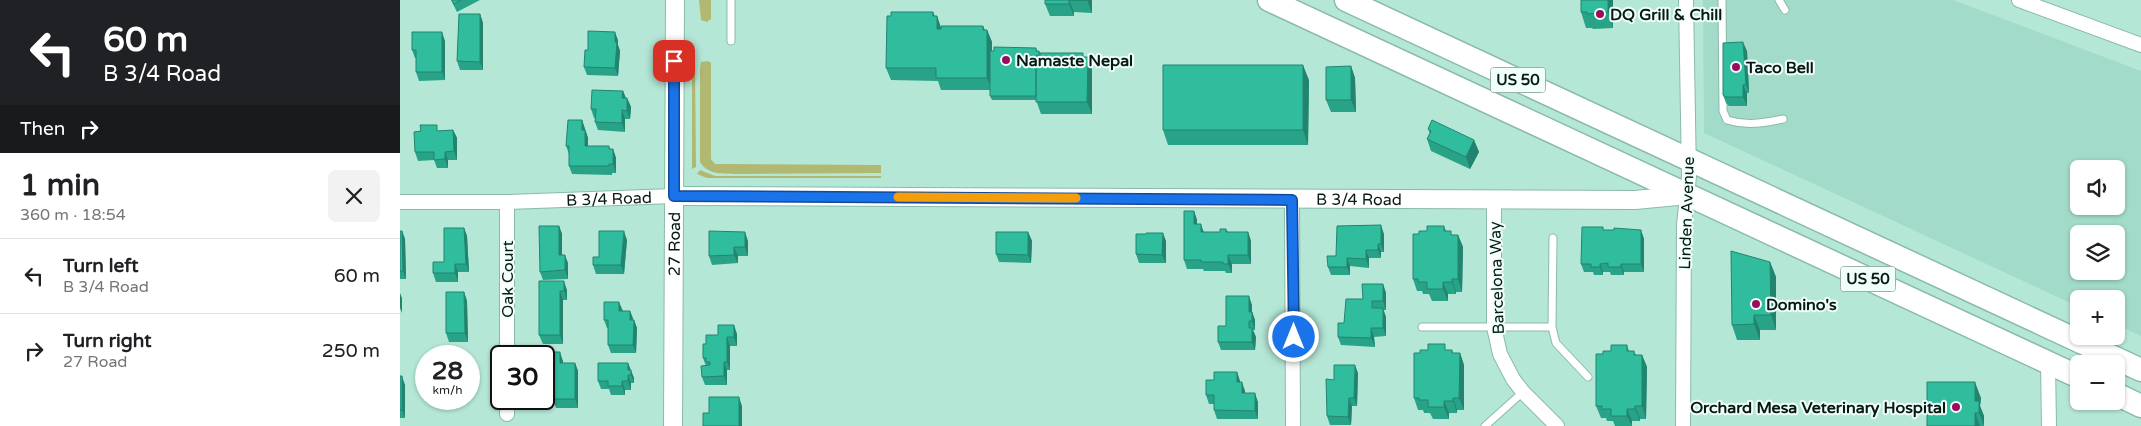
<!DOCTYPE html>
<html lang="en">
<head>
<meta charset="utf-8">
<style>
  body { margin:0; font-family:"Varela Round",sans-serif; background:#f2f2f2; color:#202124; height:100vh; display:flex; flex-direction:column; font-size:19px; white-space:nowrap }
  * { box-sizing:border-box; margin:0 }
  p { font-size:16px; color:#757577 }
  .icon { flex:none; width:28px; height:28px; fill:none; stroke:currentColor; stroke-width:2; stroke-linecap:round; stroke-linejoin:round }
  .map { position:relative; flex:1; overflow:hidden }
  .drawer { display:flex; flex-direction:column; background:#fff; width:400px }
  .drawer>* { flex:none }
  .guide { background:#202124; color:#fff; overflow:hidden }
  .tools { position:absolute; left:1670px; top:160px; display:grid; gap:10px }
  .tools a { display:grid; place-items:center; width:55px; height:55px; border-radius:8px; background:#fff; box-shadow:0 1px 4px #0004; font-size:25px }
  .speed { position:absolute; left:15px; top:345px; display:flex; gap:10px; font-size:25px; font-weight:700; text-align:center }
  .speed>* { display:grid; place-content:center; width:65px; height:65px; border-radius:50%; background:#fff; box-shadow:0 1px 4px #0004; line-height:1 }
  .speed small { font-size:12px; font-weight:400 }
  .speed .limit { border:2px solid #111; border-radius:8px; background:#fff; color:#111 }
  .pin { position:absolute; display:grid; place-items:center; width:42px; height:42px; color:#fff; margin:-21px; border-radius:10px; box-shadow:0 2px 8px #0006 }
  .me { position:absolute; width:55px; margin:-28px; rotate:0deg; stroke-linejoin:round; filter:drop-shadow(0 0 4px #0008) }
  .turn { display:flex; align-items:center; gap:18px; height:105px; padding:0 20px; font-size:22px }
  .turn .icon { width:65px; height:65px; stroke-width:2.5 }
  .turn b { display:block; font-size:35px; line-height:42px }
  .then { display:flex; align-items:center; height:48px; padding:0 20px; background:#0003; gap:10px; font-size:19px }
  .round { display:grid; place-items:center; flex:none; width:52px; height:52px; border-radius:8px; background:#f2f2f2 }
  .overview { display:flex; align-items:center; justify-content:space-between; height:85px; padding:0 20px }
  h1 { font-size:30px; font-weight:700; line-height:38px }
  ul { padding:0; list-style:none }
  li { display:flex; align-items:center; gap:15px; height:75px; padding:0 20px; border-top:1px solid #e0e0e0 }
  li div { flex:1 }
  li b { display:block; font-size:19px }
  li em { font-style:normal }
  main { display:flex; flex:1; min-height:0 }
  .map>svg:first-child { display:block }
  .built { fill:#a2dbc9; fill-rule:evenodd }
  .green { fill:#b0b871 }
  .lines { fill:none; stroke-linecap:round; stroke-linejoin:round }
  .service-casing { stroke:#8abaab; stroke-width:9 }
  .minor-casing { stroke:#8abaab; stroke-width:16 }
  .tertiary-casing { stroke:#8abaab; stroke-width:20 }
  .trunk-casing { stroke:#8abaab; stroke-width:25 }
  .service { stroke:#fff; stroke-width:7 }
  .minor { stroke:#fff; stroke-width:14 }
  .tertiary { stroke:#fff; stroke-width:18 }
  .trunk { stroke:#fff; stroke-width:22 }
  .wall { fill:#29a387 }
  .shaded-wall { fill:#22846e }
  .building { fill:#30bd9d; stroke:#22846e }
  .route-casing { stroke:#114b97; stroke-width:12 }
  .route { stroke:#1a73e8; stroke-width:9 }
  .slow { stroke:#f59e0b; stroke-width:9 }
  .poi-dot { fill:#9a0d5e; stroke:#f1fffa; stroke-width:2 }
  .labels { text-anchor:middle; stroke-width:4; stroke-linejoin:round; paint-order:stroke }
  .shield { fill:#f1fffa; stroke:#4c5e59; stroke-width:1 }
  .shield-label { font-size:15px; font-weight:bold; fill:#061914 }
  .poi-label { font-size:16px; font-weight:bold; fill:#061914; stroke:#f1fffa; text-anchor:start }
  .street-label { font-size:16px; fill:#061914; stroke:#f1fffa }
</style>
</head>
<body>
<main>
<section class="drawer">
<div class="guide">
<div class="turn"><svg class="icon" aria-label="left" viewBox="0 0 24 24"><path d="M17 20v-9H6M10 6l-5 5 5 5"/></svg><div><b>60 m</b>B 3/4 Road</div></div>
<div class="then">Then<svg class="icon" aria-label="right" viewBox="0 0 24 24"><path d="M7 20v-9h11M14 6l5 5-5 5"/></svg></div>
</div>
<div class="overview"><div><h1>1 min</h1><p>360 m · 18:54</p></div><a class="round"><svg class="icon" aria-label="close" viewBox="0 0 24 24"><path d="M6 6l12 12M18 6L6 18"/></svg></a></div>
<ul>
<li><svg class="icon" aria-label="left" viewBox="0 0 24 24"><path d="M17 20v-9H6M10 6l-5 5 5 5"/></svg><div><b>Turn left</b><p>B 3/4 Road</p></div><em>60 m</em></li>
<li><svg class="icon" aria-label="right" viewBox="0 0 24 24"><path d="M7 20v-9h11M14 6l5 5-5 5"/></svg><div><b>Turn right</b><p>27 Road</p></div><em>250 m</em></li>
</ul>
</section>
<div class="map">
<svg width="1741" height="426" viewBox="0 0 1741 426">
  <rect width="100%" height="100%" fill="#b5e7d7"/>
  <path class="built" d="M1303 0H1553L1741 71V336L1716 324V299H1679V307L1304 133ZM1679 169H1716V206H1679ZM1679 234H1716V271H1679Z"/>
  <path class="green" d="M299 0H311V19L307 22 301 20Z
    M308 61 311 63V159L315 164 481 165V173L335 174C321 173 308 175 300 162V69L301 62Z
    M295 67 296 167 292 169V75Z
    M300 170 315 176H481V178H307L297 174Z"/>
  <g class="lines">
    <defs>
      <path id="service" d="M331 0V41
        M1322 0 1323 111 1327 120C1347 126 1363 123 1383 119
        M1379 0 1385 10
        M1153 238 1152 327 1156 343 1188 377
        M1022 327H1152
        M1085 426 1123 392"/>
      <g id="minor">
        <path d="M1619 0 1741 45"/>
        <path d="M1094 198V327L1100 354 1113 379 1123 392 1157 426"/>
        <path d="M892 199 893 426"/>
        <path id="s1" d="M0 202H107L274 196"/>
        <path d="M107 202V356"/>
        <path d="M1648 363 1649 426"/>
        <path d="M107 414V399"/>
        <path d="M1283 426 1284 225 1289 176 1286 0"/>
      </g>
      <g id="tertiary">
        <path id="s2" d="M274 196 1235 200 1288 195"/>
        <path id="s3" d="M273 426 275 0"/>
      </g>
      <path id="trunk" d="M869 0 1679 377
        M946 0 1741 370
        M1716 394 1741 406"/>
    </defs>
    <use href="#service" class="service-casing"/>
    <use href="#minor" class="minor-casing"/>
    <use href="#tertiary" class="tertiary-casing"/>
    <use href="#trunk" class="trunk-casing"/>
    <use href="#service" class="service"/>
    <use href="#minor" class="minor"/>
    <use href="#tertiary" class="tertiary"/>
    <use href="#trunk" class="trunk"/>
  </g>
  <path class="wall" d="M51 0H80L57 12Z
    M645 0H692V13L674 12V16H650L645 4Z
    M1181 0H1213V28L1193 29 1192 28H1186L1181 12Z
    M80 14 83 23V70H60L57 61Z
    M535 16H537L541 28 583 26 585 30H587L592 42V51L636 48 637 51H639L640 53 685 57 692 70V114H641L636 100H592L590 96V90H541L538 81 491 80 486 68Z
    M218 40V45L220 51 218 76 187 75 184 67 188 50Z
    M45 41V80L19 81 16 72V58H15L12 50Z
    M1347 51 1349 93H1347V106H1329L1326 103 1323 95Z
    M951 66 955 78 956 112H931L926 100Z
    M909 80 908 145H768L763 130Z
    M223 91 226 98H227L231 107 230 119H225V132L198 130 195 122V118H194L191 109Z
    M182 120 188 138V146H209L210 149H213L216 158V173H212V175L172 174 169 166V154L166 146Z
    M1028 129 1074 140 1079 152 1070 169 1031 151 1027 139 1030 134Z
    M53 130 57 138V160H48V168H37L34 160 18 161 15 152 39 131Z
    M794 211 797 220V224L804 232H820L826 229 828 232H848L851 241V264H832V273H826L825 271H804L803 269H787L784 260Z
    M159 226 162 234V255L168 263V279L143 280 140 272Z
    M1044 226 1046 231 1052 235H1058L1063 247 1062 292H1056V294H1048V301H1032L1029 294H1023L1022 291H1017L1013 279 1019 234Z
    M64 228 67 236 69 272H58V282H36L33 273 44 262Z
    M1241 230 1244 239V272H1224V275H1211L1210 272H1203V275H1194L1193 272H1184L1181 264Z
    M0 231H2L5 239 6 279H0Z
    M628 232 632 241 631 263 599 262 596 254Z
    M984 234V252H981V258H969V268L950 266V275H931L928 267 936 256Z
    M227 240 224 274H196L193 265 199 257Z
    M348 241V256H338V263L312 265 309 256Z
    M766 241V263H739L736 254Z
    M1370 262 1376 277V330H1360V340H1337L1332 325Z
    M139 281 167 290V300H163V344H143L139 335Z
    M983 284 986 293V310H983L986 317V336L974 337 975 347 941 345 938 337 944 323 963 299Z
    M64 292 67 301 68 342H49L46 333Z
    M852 305V312L855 320V330H853L856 337 855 350H821L818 342 826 326Z
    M223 311H230L237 328 236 353H211L208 345V328H207L204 320Z
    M337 334V346H330V370H327V385H305L302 377 306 366 303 358 306 344 318 335Z
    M1227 345 1229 351H1234L1236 355H1242L1247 367 1246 419H1240V421H1232V426H1215L1213 421H1207L1206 418H1201L1196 406 1203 354Z
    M1047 350H1052L1053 353H1060L1064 365V410H1057V413H1049V419H1033L1030 413H1024L1023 410H1018L1014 398 1020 353Z
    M144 356 163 361V363H175L178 371V408H156L153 399V375H144Z
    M228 363 234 378V383H231V390H225V395H211L209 389H201L198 381Z
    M837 372 840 382 845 391V393L858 402V419H817L814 410V404H809L806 395 814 380Z
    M958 373 957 406H952L951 425H930L927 416 934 380Z
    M0 376 5 385V418H0Z
    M1581 398 1580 406 1584 416V426H1527Z
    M34 399H56V408H37Z"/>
  <path class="shaded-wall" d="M669 0 674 12V16L669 4Z
    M687 0H692V13Z
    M1208 0H1213V28L1208 12Z
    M533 12 537 21V16L541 28V42L533 16Z
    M80 14 83 23V70L80 62Z
    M583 26 587 37V30L592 42V90L587 78Z
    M42 32 45 41V80L42 72Z
    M215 32 218 40V45L220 51 218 76 215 68Z
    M1343 42 1347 51 1349 93 1346 85Z
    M688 57 692 70V114L687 102Z
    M903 65 909 80 908 145 903 130Z
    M951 66 955 78 956 112 951 100Z
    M1343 85 1347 93V106L1343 97Z
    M223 91 226 99 222 98Z
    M227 98 231 107 230 119 227 111Z
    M222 110 225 119V132L222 123Z
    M182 120 188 138V154L185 146 182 130Z
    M53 130 57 138V160L54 151Z
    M1074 140 1079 152 1070 169 1066 157Z
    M213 149 216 158V173L213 164Z
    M45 152 48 160V168L45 159Z
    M794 211 797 220V233L794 224Z
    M801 224 804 233 801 232Z
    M981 225 984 234V252L981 244Z
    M159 226 162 234V263L159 255Z
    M64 228 67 236 69 272 66 264Z
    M1241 230 1244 239V272L1241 264Z
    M2 231 5 239 6 279 3 271Z
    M224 231 227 240 224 274 221 265Z
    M345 232 348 241V256L345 247Z
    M628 232 632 241 631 263 628 255Z
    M848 232 851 241V264L848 255Z
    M763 233 766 241V263L762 255Z
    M1058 235 1063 247 1062 292 1058 279Z
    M978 244 981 252V258L978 250Z
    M334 247 338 256V263L334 255Z
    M966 250 969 258V268L966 259Z
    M165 255 168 263V279L165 270Z
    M828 255 832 264V273L828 264Z
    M947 258 950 266V275L947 267Z
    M1370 262 1376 277V330L1371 315Z
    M55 264 58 272V282L55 273Z
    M1200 264 1203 272V275L1200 267Z
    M1221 264 1224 272V275L1221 267Z
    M1052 279 1056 292V294L1052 282Z
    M164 281 167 290V300L164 291Z
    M1043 282 1048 294V301L1043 289Z
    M983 284 986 293V310L983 301Z
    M160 291 163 300V344L160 335Z
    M64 292 67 301 68 342 65 333Z
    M0 293 2 298V313L0 308Z
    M849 296 852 305V320L849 312Z
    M219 302 223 311H219Z
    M983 308 986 317V336L983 328Z
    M230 311 233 319 230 320Z
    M852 312 855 320V330L852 321Z
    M1354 315 1360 330V340L1354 324Z
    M234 320 237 328 236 353 233 345Z
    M334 325 337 334V346L334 337Z
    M852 328 856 337 855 350 852 342Z
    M971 328 974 337 975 347 971 338Z
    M327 337 330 346V370L327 362Z
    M160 352 163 361V371L160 363Z
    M1060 353 1064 365V410L1059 398Z
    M1242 355 1247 367 1246 419 1242 406Z
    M324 362 327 370V385L324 376Z
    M175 363 178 371V408L175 399Z
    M228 363 234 378V383L231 375 228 370Z
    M955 365 958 373 957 406 954 398Z
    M837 372 840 381V391L837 382Z
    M228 375 231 383V390L228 381Z
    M2 376 5 385V418L2 410Z
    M222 381 225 390V395L222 386Z
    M842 382 845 391V402L842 393Z
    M1575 382 1581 398 1580 406 1584 416V426L1575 401Z
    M855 393 858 402V419L855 411Z
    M339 397 342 406V426H339Z
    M949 398 952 406 951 425 948 417Z
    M1053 398 1057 410V413L1053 401Z
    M53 399H56V408L53 400Z
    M1044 401 1049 413V419L1044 407Z
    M1235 406 1240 419V421L1235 409Z
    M1227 409 1232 421V426L1227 416Z
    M1575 413 1580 426H1575Z"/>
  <path class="building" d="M52 0H61L54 4Z
    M645 0H687H669V4H645Z
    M1181 0H1208V12L1187 14V12H1181Z
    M491 12H533V16H537V29H541V26H583V30H587V78H536V68H486L487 16H491Z
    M59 14H80V62L57 61Z
    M188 31 215 32V42H217L215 68 184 67 185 50H188Z
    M12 32H42V72H16V50H12Z
    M1343 42 1346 85H1343V97H1326L1323 95V43Z
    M594 47 636 48V51H639V56H636V96H590V51H594Z
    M640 53H683V57H688L687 102H636V56H640Z
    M763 65H903V130H763Z
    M951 66V100H926V67Z
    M192 90 223 91 222 98H227V111L222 110V123L195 122 196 109H191Z
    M168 120H182V130H185V146H209V149H213V164H209V166H169V146H166Z
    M1032 120 1074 140 1066 157 1027 139 1031 131 1028 129Z
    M20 125H37V131L53 130 54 151 45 152V159L34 160V152H15L14 132 21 131Z
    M784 211H794V224H801V232H820V229H826V232H848V255H828V264H823V262H801V260H784Z
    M981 225V244H978V250H966V259L947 258V267H928L927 256H936L937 226Z
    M139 226H159V255H165V270L140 272Z
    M1027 226H1044V231H1051V235H1058V279H1052V282H1043V289H1027V282H1018V279H1013V234H1019V231H1027Z
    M1182 227H1203V230H1214V228L1241 230V264H1221V267H1208V263L1200 264V267H1191V264H1181Z
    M44 228H64L66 264H55V273H33V262H44Z
    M0 231H2L3 271H0Z
    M199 231H224L221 265H193V257H199Z
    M309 231 345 232V247H334V255L309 256Z
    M596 232H628V255L596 254Z
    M746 233H763L762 255 736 254V234H746Z
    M1331 251 1370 262 1371 315H1354V324L1332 325Z
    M139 281H164V291H160V335H139Z
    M962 284H983V301H972V308H983V328H971V338L938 337V323H944L946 299H963Z
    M46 292H64L65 333H46Z
    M826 296H849V312H852V321H849V328H852V342H818V326H826Z
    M204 302H219V311H230V320H234L233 345H208V320H204Z
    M318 325H334V337H327V362H324V376L302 377 301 366 310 365V362H306V358H303V344H306V335H318Z
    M1028 344H1045V350H1052V353H1060L1059 398H1053V401H1044V407H1028V400H1019V398H1014V353H1020V350H1028Z
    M1211 345H1227V351H1234V355H1242V406H1235V409H1227V416H1211V409H1202V406H1196V354H1203V351H1211Z
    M141 352H160V363H175V399H153V366H144V356H141Z
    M33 354H53V356H33Z
    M198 363H228V370H231V375H228V381H222V386H208V381H198Z
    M934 365H955L954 398H949L948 417 927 416 926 379 934 380Z
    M814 372H837V382H842V393H855V411L814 410V395H806V380H814Z
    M0 376H2V410H0Z
    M1527 382H1575V401H1579V413H1575V426H1527Z
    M309 397H339V426H303V413H309Z
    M34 399H53V400H34Z"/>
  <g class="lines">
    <defs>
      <path id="route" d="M274 61V196L892 200 894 337"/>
    </defs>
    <use href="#route" class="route-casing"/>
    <use href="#route" class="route"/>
    <path class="slow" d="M498 197 676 198"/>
  </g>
  <g class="poi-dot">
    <circle cx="1200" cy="14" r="5"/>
    <circle cx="606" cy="60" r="5"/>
    <circle cx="1336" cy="67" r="5"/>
    <circle cx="1356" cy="304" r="5"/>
    <circle cx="1556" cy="407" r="5"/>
  </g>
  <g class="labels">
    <g class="shield">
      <rect x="1090.5" y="67.5" width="55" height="25" rx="4"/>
      <rect x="1440.5" y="266.5" width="55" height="25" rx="4"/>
    </g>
    <g class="shield-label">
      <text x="1118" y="85">US 50</text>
      <text x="1468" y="284">US 50</text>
    </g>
    <g class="poi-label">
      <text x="1210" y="20">DQ Grill &amp; Chill</text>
      <text x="616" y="66">Namaste Nepal</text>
      <text x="1346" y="73">Taco Bell</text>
      <text x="1366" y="310">Domino's</text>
      <text x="1546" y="413" text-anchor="end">Orchard Mesa Veterinary Hospital</text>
    </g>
    <g class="street-label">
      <text dy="6" stroke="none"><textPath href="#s1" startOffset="209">B 3/4 Road</textPath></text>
      <text dy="6" stroke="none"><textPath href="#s2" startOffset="685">B 3/4 Road</textPath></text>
      <text transform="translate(1286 213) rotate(-88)" y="6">Linden Avenue</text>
      <text dy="6" stroke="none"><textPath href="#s3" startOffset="182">27 Road</textPath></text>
      <text transform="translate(1096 278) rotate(-92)" y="6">Barcelona Way</text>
      <text transform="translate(107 279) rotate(-90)" y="6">Oak Court</text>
    </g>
  </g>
</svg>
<div class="tools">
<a><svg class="icon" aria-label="sound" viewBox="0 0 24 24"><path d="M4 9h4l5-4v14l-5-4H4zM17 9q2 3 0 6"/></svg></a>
<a><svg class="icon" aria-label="layers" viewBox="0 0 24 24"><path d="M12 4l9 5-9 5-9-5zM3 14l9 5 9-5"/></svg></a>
<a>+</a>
<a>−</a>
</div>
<div class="speed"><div>28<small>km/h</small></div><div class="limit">30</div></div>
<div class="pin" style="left:274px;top:61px;background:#d93025"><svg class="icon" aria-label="arrive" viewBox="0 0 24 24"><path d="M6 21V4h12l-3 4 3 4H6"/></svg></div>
<svg class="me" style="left:894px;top:337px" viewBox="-20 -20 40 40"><circle r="17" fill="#1a73e8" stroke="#fff" stroke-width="3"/><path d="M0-11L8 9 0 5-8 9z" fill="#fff"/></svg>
</div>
</main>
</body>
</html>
